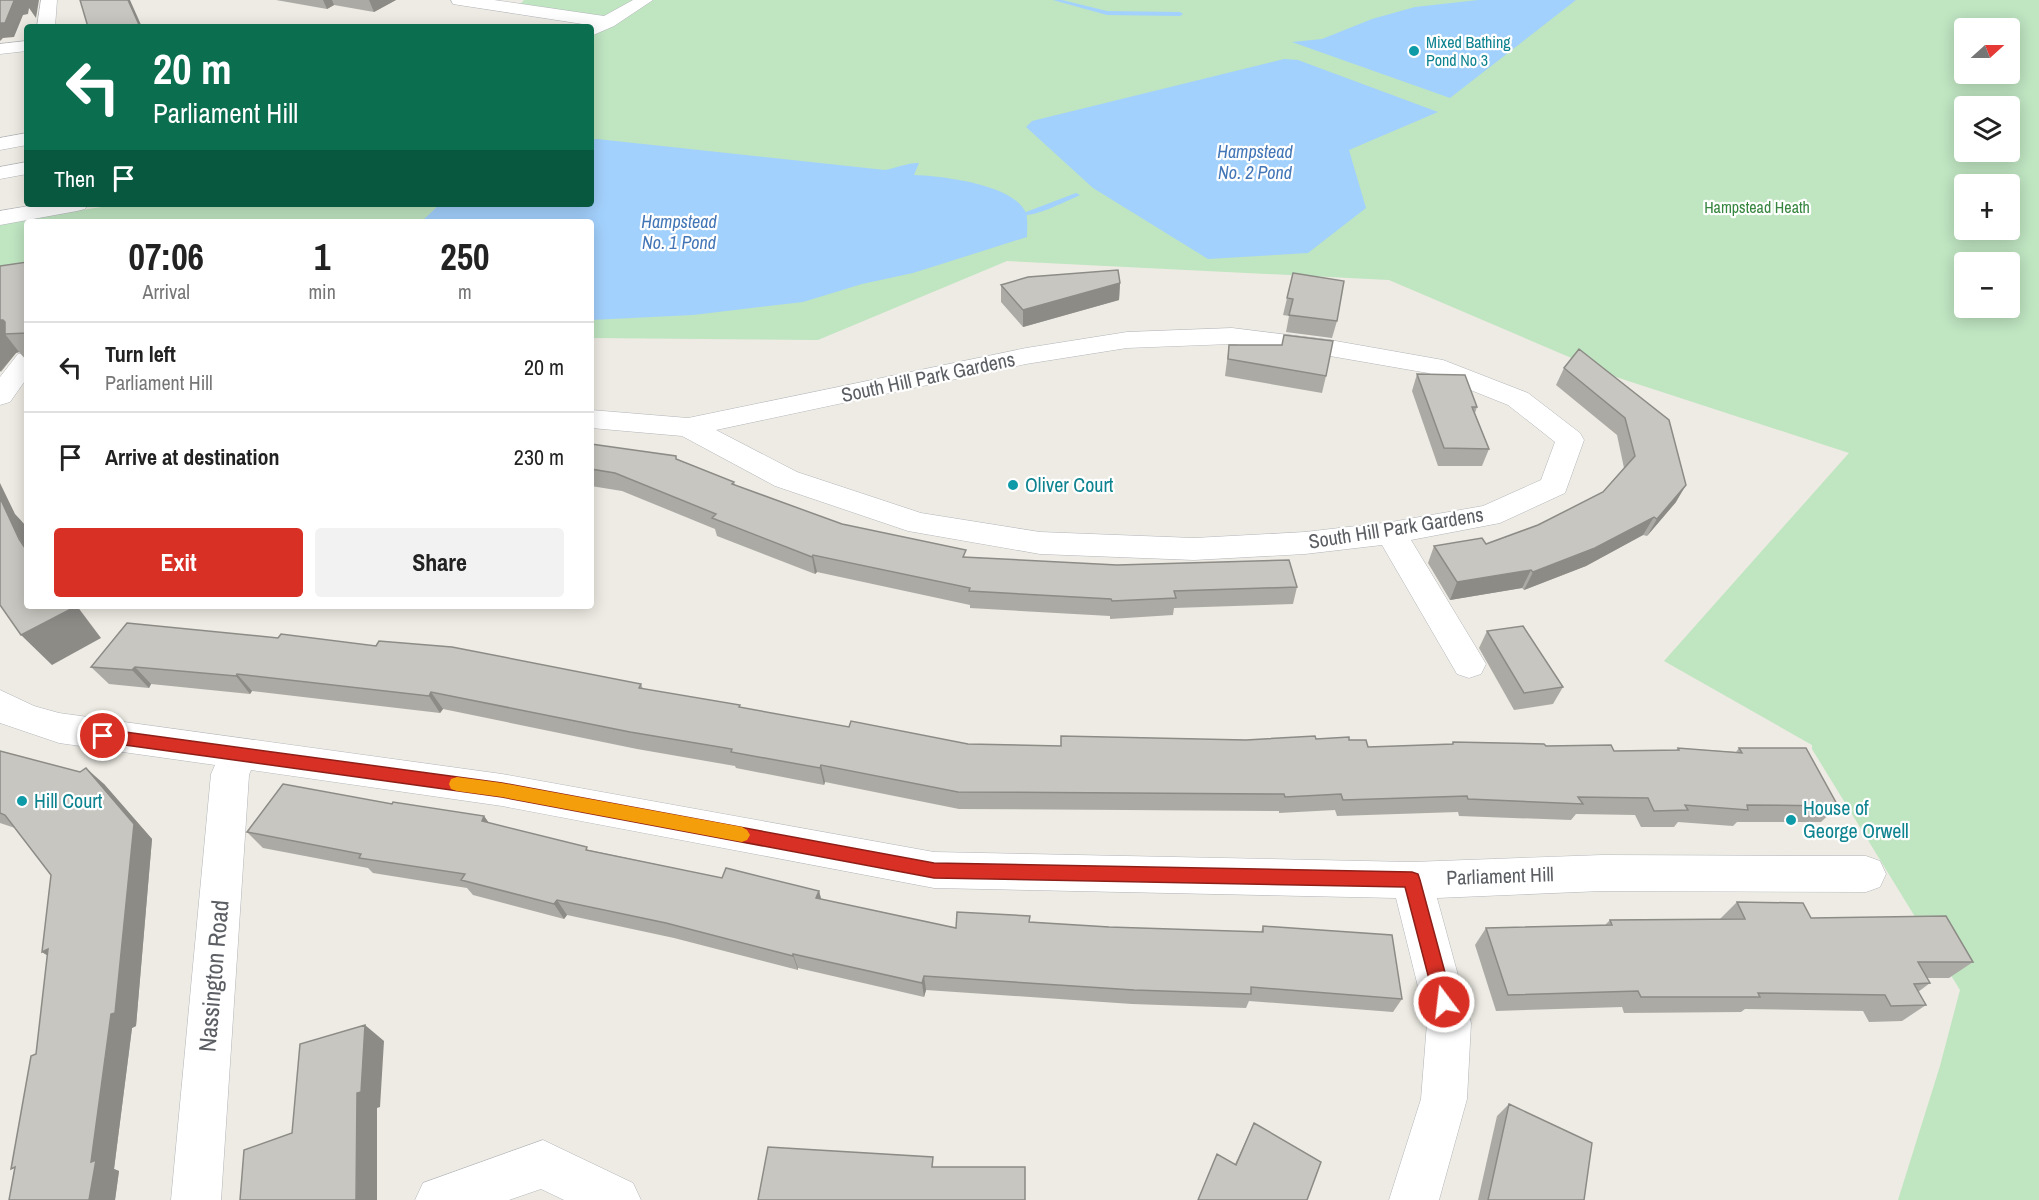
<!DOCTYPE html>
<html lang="en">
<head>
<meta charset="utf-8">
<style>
  body { margin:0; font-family:"Archivo Narrow",sans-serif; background:#f2f2f2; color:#222; height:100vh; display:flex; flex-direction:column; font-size:22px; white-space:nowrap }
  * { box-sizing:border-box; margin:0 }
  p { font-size:20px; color:#767676 }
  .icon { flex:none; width:33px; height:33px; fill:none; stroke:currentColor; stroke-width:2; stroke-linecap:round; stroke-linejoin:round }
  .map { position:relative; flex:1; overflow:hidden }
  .side { position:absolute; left:24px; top:219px; width:570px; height:390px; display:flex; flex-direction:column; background:#fff; border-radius:6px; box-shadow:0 3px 15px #0003 }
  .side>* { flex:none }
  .top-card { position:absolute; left:24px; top:24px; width:570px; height:183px; border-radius:6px; box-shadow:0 3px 15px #0003; background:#0b6e4f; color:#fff; overflow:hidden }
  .needle { width:39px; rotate:69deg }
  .controls { position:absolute; left:1954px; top:18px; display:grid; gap:12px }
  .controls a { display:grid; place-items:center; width:66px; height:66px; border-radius:6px; background:#fff; box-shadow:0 3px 15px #0003; font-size:30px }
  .pin { position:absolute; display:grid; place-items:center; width:51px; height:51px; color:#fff; margin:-26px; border:3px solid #fff; border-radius:50%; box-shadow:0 2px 6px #0007 }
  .me { position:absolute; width:66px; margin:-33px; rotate:345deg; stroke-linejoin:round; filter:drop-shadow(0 0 4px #0008) }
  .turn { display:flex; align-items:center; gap:21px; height:126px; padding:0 30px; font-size:27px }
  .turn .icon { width:78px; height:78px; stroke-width:2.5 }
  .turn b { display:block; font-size:42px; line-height:51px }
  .then { display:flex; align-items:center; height:57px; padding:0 30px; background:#0003; gap:12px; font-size:22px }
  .eta { display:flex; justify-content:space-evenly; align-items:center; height:102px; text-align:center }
  .eta b { font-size:36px; font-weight:800; line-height:42px }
  .cta { display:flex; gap:12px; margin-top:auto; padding:12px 30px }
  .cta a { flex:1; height:69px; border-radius:6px; background:#d93025; color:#fff; font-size:24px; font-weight:800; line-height:69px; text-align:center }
  .cta a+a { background:#f2f2f2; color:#222 }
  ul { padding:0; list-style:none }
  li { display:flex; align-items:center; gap:18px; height:90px; padding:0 30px; border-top:2px solid #e0e0e0 }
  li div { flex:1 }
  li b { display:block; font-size:22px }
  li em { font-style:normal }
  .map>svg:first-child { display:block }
  .green { fill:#bfe5c1; fill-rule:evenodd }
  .water { fill:#a3d1fd }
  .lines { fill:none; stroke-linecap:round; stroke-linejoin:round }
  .stream { fill:#a3d1fd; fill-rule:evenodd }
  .minor-casing { stroke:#b3b5ba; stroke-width:1 }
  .minor { fill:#fff; fill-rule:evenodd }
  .wall { fill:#acaaa5 }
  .shaded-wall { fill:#8c8b86 }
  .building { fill:#c8c6c0; stroke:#8c8b86; stroke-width:1.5 }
  .route { fill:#d93025; stroke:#8d1f18; stroke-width:1.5 }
  .slow { fill:#f59e0b }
  .culture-dot { fill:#0f9aa8; stroke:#fff; stroke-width:2 }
  .labels { text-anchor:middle; stroke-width:4.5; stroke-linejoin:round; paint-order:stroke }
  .far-culture-label { font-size:16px; fill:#0d838f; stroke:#fff; text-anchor:start }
  .far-park-label { font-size:16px; fill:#37863f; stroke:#fff }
  .far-water-label { font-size:18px; font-style:italic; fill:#4376b7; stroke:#fff }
  .street-label { font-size:20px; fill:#5b5e63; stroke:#fff }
  .culture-label { font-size:20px; fill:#0d838f; stroke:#fff; text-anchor:start }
  .near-street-label { font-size:24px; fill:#5b5e63; stroke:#fff }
</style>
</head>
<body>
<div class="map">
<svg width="2039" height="1200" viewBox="0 0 2039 1200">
  <rect width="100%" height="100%" fill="#edebe3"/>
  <path class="green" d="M524 0H2039V1200H1898L1940 1066 1960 990 1812 749V745L1664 661 1849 453 1616 377 1389 280 1007 261 818 340 591 338V222H27V301L0 322V224L35 217 122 204H591V36L609 26 517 8ZM1965 28H2010V74H1965ZM1965 106H2010V152H1965ZM1965 184H2010V230H1965ZM1965 262H2010V308H1965Z"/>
  <path class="water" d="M1478 0H1576L1450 98 1292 42 1322 39 1372 19 1415 7Z
    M1284 59 1298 60 1438 112 1349 150 1366 208 1308 253 1208 259 1093 188 1026 127 1032 121Z
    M597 139 885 170C895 168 911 162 919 163L914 175C941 176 1014 184 1026 213 1028 219 1027 230 1027 237L913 273 862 284 803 302 693 315 591 320V222H421L440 204H591V140Z"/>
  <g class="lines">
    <path class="stream" d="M1053 0H1062L1107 11 1180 12 1183 14 1180 16 1107 15Z
      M1076 193 1080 195 1078 196C1062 203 1026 222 1010 214L1014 212H1026Z"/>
    <defs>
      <path id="minor" d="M41 0H57L55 27H37Z
        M451 0H494L604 16 633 0H653L614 26 591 36V27H585L589 25 459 5 453 4Z
        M27 41V51L0 54V44Z
        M27 133V145L0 150V138Z
        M27 162V174L0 179V167Z
        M40 204H88L85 209 77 211 0 225V211Z
        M1232 328 1330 340 1443 360 1528 393 1580 433 1584 440 1565 493 1500 523 1411 540 1486 664 1481 674 1469 678 1457 674 1382 545 1305 554 1194 560 1040 554 908 531 775 486 682 436 591 428V410L688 418 1026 348 1127 332ZM1232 344 1330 356 1428 373 1508 405 1555 442 1541 480 1483 506 1391 522 1305 532 1194 538 1040 532 921 513 797 472 716 430 1026 364 1127 348Z
        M27 352V378L10 402 0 405V377L18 354Z
        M0 690 34 706 59 713 502 774 934 852 1412 862 1602 855 1866 856 1880 861 1886 874 1880 887 1866 892 1602 891 1437 898 1471 1023 1467 1099 1439 1200H1389L1421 1099 1427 1023 1396 898 934 888 502 806 251 770 249 775 221 1200H171L211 774 215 765 59 743 0 723Z
        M543 1140 633 1183 641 1200H564L541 1189 509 1200H415L423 1183Z"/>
    </defs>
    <use href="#minor" class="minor-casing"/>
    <use href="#minor" class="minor"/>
  </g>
  <path class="wall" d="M276 0H396L374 12 334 5 327 9Z
    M27 262V361L19 352 16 353 1 372 0 266Z
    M1293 273 1337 321 1332 338 1286 332 1289 316 1283 315Z
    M1120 283 1119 300 1023 327 1001 302V285Z
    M1229 345 1326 376 1322 393 1225 376Z
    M1564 368 1669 420 1676 502 1647 536 1643 535 1586 566 1524 590 1522 588 1450 600 1428 563 1434 546 1486 544 1538 525 1603 492 1624 468 1617 435 1556 385Z
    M1417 374 1477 407 1475 413 1489 449 1482 466H1438L1412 391Z
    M591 444 677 459 734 482 735 485 842 524 967 557 1297 587 1293 604 1174 608 1173 615 1110 619V616L970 608V605L817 572 815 574 717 536 715 529 622 491 591 486Z
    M127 623 641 684 643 689 741 708 849 727 968 744 1061 746V736L1246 740 1316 739 1349 740 1368 747 1452 744 1453 742 1546 746 1614 751 1676 750 1678 748 1736 752 1739 748 1838 806 1821 822H1737L1733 826 1678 822 1674 827H1641L1635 815 1576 814 1571 820 1459 816 1458 812 1337 816 1335 810 1279 813V811L959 809 825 782 824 785 736 768 735 766 637 749 443 709 440 713 252 691 250 694 151 684 149 688 109 684 91 667Z
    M1487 631 1563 687 1553 704 1514 710 1479 648Z
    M0 751 104 784 152 839 136 1026 132 1028 114 1169 119 1171 115 1200H9L36 1054 48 955 42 952 51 875 15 828 0 823Z
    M392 804 484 816 489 823 589 850 722 878 819 891 821 899 956 928 1030 922 1109 927 1261 932 1263 926 1402 999 1393 1012 1249 1001 1246 1008 1132 1004 926 990 924 997 798 968V970L674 938 567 915 564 919 473 895 467 888 373 873 368 868 263 848 247 832Z
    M1737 902 1811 918 1973 962 1949 978H1927L1930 983 1918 992 1926 1005 1902 1021 1869 1022 1863 1011 1745 1009 1741 1012 1624 1013 1622 1007 1496 1011 1475 945 1486 928 1605 925 1610 920 1720 919Z
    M1509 1104 1584 1200H1478L1497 1116Z
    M1254 1123 1307 1200 1235 1164Z"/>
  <path class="shaded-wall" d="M20 0H39L36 18 29 8 28 14 23 15 14 37 3 38 0 41V23L14 1Z
    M128 0H130L142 27H140Z
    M323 0H332L334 5 327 9Z
    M369 0H396L374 12Z
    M1120 283 1119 300 1023 327V310Z
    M0 320H3L14 334H5L19 352 16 353 0 372Z
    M0 483 15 514 27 527V551L0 507Z
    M1686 485 1676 502 1647 536 1657 519Z
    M1654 517 1643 535 1586 566 1524 590 1533 572Z
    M813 555 817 572 815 574 812 557Z
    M1531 570 1522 588 1450 600 1457 582Z
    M71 606H77L101 638 52 665 21 635Z
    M135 667 151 684 149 688 132 670Z
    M237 674 252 691 250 694 236 676Z
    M431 692 443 709 440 713 429 696Z
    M821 765 825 782 824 785 820 768Z
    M86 768 104 784 152 839 136 1026 132 1028 114 1169 119 1171 115 1200H89L91 1162Z
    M484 816 495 832 482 821Z
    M819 891 823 906 816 898Z
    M557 900 567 915 564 919 554 904Z
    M48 949 63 966 42 952Z
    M793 954 798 968V970L793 956Z
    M924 976 926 990 924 997 922 983Z
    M365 1025 384 1041 380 1107 377 1108V1200H356L357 1093Z"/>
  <path class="building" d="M0 0H20L14 1 5 23H0Z
    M80 0H128L140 27H88Z
    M27 262V333L5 334V322L3 320H0V266Z
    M1118 270 1120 283 1023 310 1001 285 1028 277Z
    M1293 273 1344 281 1337 321 1289 315 1293 299 1287 298Z
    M1284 335 1333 341 1326 376 1228 359 1229 345H1282Z
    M1579 349 1669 420 1686 485 1657 519 1654 517 1595 548 1533 572 1531 570 1457 582 1434 546 1482 538 1486 544 1538 525 1603 492 1635 456 1625 418 1564 368Z
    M1417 374 1465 375 1477 407H1472L1489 449 1444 448Z
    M591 444 676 456V459L734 482 732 484 842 524 966 550 963 557 1117 565 1289 560 1297 587 1174 591 1176 598 1112 601 1111 599 969 591 970 588 813 555 812 557 712 518 716 514 615 473 591 469Z
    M0 500H1L19 539 27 551V606H71L73 608 21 635 0 605Z
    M127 623 278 638 281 634 376 646 379 641 452 647 641 684 639 688 740 705 739 707 849 727 851 721 968 744 1061 746V736L1246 740 1315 736 1316 739 1349 737V740H1366L1368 747 1453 744V742L1544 744 1546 746 1611 745 1614 751 1679 750 1678 748 1742 753 1739 748H1806L1838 806 1747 805 1748 810 1685 805 1688 810 1654 811 1648 798 1578 797 1583 804 1468 799 1467 796 1343 800 1341 794 1285 797 1284 794 958 792 821 765 820 768 731 752 732 749 630 732 431 692 429 696 237 674 236 676 135 667 132 670 91 667Z
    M1523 626 1563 687 1524 693 1487 631Z
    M0 751 80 772 86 768 134 824 115 1013 111 1014 91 1162 96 1160 89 1200H9L15 1167 11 1169 31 1056 36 1054 48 949 42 952 51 875 5 815 0 813Z
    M283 784 392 804 393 802 484 816 482 821 587 847 586 850 722 878 726 868 819 891 816 898 956 928 957 912 1030 916 1029 922 1109 927 1263 932V926L1392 935 1402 999 1251 987V994L1134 990 924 976 922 983 793 954V956L666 923 557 900 554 904 461 880 465 874 359 858 361 854 247 832Z
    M1737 902 1803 903 1811 918 1946 916 1973 962H1918L1930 983 1914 984 1926 1005 1891 1006 1885 995 1758 993 1760 997H1641L1638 991 1508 995 1486 928 1612 925 1610 920 1745 919Z
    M365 1025 361 1092 357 1093 356 1200H240L244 1150 292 1133 300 1044Z
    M1509 1104 1592 1143 1584 1200H1488Z
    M1254 1123 1321 1162 1307 1200H1198L1217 1154 1236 1165Z
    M768 1147 933 1157 932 1167H1025V1200H758Z"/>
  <path class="route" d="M103 729 502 783 934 863 1412 872 1418 874 1420 880 1453 1002 1450 1009 1444 1011 1438 1009 1435 1002 1405 887 934 878 502 797 103 742 98 740 95 736 98 731Z"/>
  <path class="slow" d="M457 777 502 783 742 827 747 830 750 835 747 840 742 842 502 797 457 791 451 789 449 784 451 779Z"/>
  <g class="culture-dot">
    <circle cx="1414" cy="51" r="6"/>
    <circle cx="1013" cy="485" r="6"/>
    <circle cx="22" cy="801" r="6"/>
    <circle cx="1791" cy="820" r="6"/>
  </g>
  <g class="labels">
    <g class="far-culture-label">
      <text x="1426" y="48">Mixed Bathing<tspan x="1426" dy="18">Pond No 3</tspan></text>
    </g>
    <g class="far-park-label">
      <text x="1757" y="213">Hampstead Heath</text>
    </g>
    <g class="far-water-label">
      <text x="1255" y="158">Hampstead<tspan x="1255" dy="21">No. 2 Pond</tspan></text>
      <text x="679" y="228">Hampstead<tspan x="679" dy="21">No. 1 Pond</tspan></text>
    </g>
    <g class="street-label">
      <text transform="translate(928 377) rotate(-12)" y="7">South Hill Park Gardens</text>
      <text transform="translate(1396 528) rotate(-9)" y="7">South Hill Park Gardens</text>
      <text transform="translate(1500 876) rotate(-2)" y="7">Parliament Hill</text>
    </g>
    <g class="culture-label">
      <text x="1025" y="492">Oliver Court</text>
      <text x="34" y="808">Hill Court</text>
      <text x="1803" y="815">House of<tspan x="1803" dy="23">George Orwell</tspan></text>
    </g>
    <g class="near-street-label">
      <text transform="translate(214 976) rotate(-85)" y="8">Nassington Road</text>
    </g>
  </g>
</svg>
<div class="controls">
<a><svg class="needle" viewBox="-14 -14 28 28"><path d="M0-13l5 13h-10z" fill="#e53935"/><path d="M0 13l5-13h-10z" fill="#767676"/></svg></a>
<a><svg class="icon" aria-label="layers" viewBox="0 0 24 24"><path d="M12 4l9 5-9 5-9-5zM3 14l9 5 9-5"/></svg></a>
<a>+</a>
<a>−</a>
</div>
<div class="pin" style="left:103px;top:736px;background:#d93025"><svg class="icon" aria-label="arrive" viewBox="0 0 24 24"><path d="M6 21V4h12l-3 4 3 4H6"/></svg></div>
<svg class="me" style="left:1444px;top:1002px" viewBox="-20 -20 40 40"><circle r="17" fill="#d93025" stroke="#fff" stroke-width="3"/><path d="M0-11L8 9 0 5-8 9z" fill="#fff"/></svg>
<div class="top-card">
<div class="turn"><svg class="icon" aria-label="left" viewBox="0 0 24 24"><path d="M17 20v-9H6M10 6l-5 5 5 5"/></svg><div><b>20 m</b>Parliament Hill</div></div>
<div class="then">Then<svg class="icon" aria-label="arrive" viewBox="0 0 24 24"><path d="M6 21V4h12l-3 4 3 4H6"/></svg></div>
</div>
<section class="side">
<div class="eta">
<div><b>07:06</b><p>Arrival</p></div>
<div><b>1</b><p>min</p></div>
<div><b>250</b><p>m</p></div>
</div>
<ul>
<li><svg class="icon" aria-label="left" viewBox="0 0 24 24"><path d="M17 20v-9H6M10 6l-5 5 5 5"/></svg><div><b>Turn left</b><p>Parliament Hill</p></div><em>20 m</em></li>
<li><svg class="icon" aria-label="arrive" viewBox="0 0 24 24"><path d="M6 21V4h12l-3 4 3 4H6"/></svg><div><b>Arrive at destination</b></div><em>230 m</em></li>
</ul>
<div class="cta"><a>Exit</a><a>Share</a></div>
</section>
</div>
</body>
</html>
